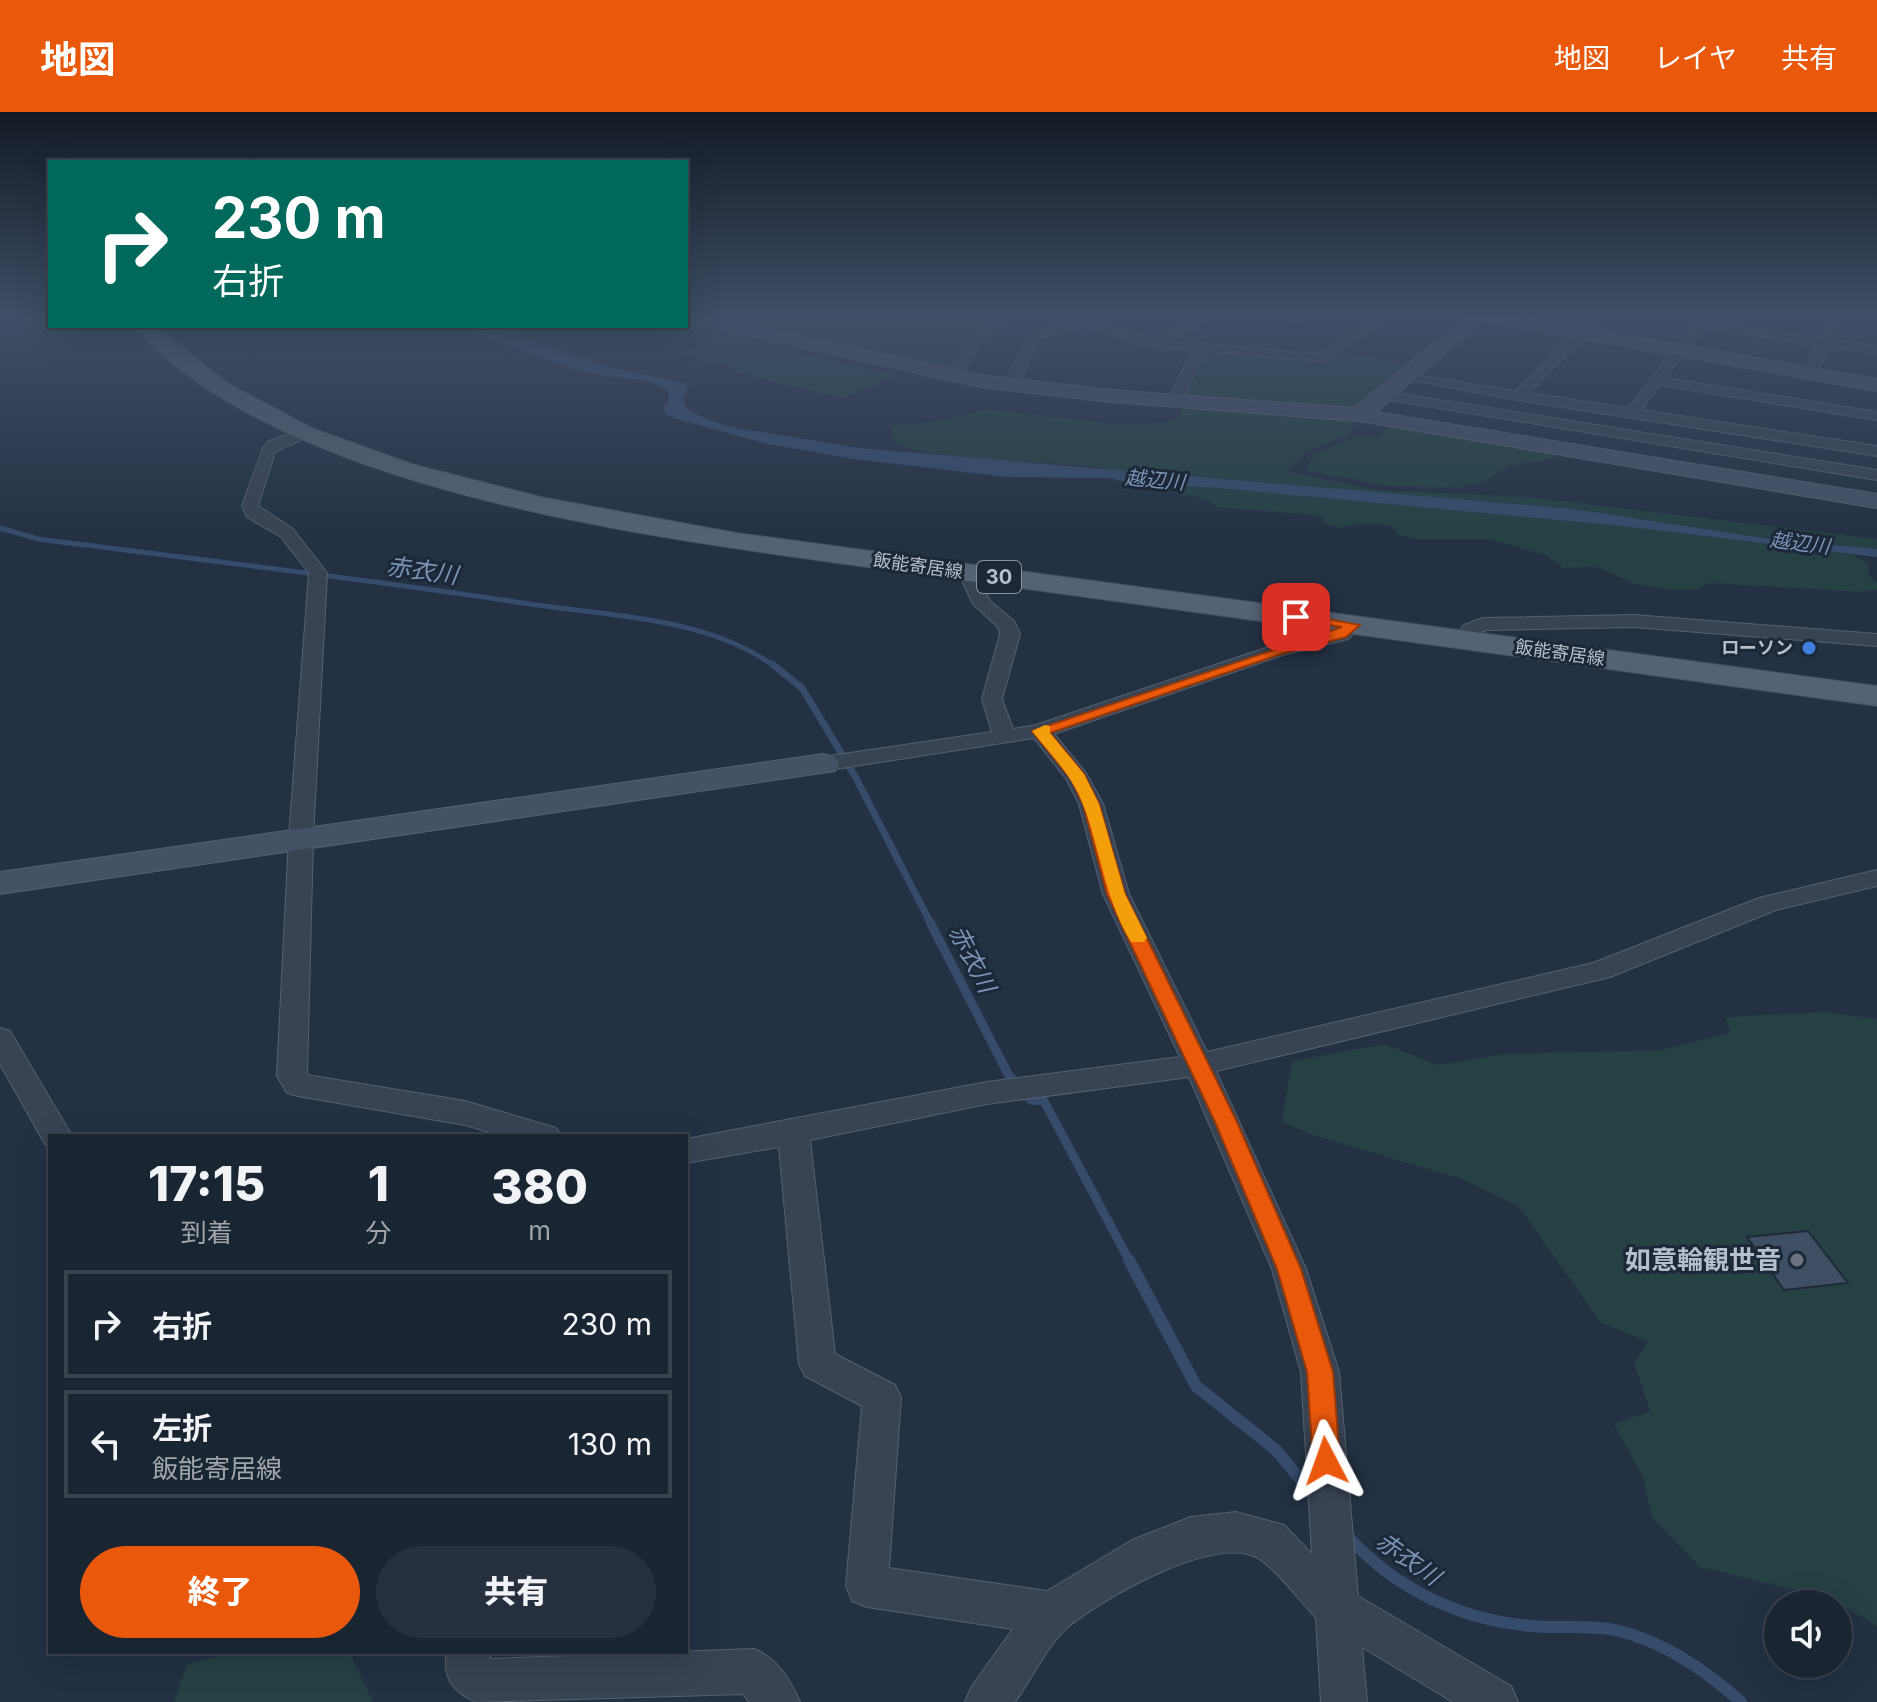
<!DOCTYPE html>
<html lang="ja">
<head>
<meta charset="utf-8">
<style>
  body { margin:0; font-family:Inter,"Noto Sans JP",sans-serif; background:#27313e; color:#f1f3f6; height:100vh; display:flex; flex-direction:column; font-size:30px; white-space:nowrap }
  * { box-sizing:border-box; margin:0 }
  p { font-size:26px; color:#9fa5ac }
  .icon { flex:none; width:44px; height:44px; fill:none; stroke:currentColor; stroke-width:2; stroke-linecap:round; stroke-linejoin:round }
  .map { position:relative; flex:1; overflow:hidden }
  .sheet { position:absolute; left:48px; top:1022px; width:640px; height:520px; display:flex; flex-direction:column; background:#1a2532; border-radius:0px; box-shadow:0 8px 32px #0002,0 0 0 2px #38424d }
  .sheet>* { flex:none }
  .hud { position:absolute; left:48px; top:48px; width:640px; height:168px; border-radius:0px; box-shadow:0 8px 32px #0002,0 0 0 2px #38424d; background:#00695c; color:#fff; overflow:hidden }
  .fabs { position:absolute; left:1764px; top:1478px; display:grid; gap:16px }
  .fabs a { display:grid; place-items:center; width:88px; height:88px; border-radius:50%; background:#1a2532; box-shadow:0 8px 32px #0002,0 0 0 2px #38424d; font-size:40px }
  .pin { position:absolute; display:grid; place-items:center; width:68px; height:68px; color:#fff; margin:-34px; border-radius:16px; box-shadow:0 4px 12px #0006 }
  .me { position:absolute; width:88px; margin:-44px; rotate:356deg; stroke-linejoin:round; filter:drop-shadow(0 0 6px #0008) }
  .turn { display:flex; align-items:center; gap:28px; height:168px; padding:0 32px; font-size:36px }
  .turn .icon { width:104px; height:104px; stroke-width:2.5 }
  .turn b { display:block; font-size:56px; line-height:68px }
  .eta { display:flex; justify-content:space-evenly; align-items:center; height:136px; text-align:center }
  .eta b { font-size:48px; font-weight:800; line-height:56px }
  .button { display:flex; gap:16px; margin-top:auto; padding:16px 32px }
  .button a { flex:1; height:92px; border-radius:48px; background:#ea580c; color:#fff; font-size:32px; font-weight:800; line-height:92px; text-align:center }
  .button a+a { background:#27313e; color:#f1f3f6 }
  ul { padding:0; list-style:none }
  li { display:flex; align-items:center; gap:24px; height:108px; margin:0 16px 12px; padding:0 16px; border:4px solid #38424d; border-radius:0px }
  li div { flex:1 }
  li b { display:block; font-size:30px }
  li em { font-style:normal }
  header { display:flex; align-items:center; gap:48px; box-sizing:border-box; height:112px; padding:0 40px; background:#ea580c; color:#fff }
  header strong { font-size:38px }
  nav { display:flex; gap:44px; margin-inline-start:auto; font-size:28px }
  .map>svg:first-child { display:block }
  .green { fill:#254144 }
  .water { fill:#354c6c }
  .lines { fill:none; stroke-linecap:round; stroke-linejoin:round }
  .stream-far3 { stroke:#354c6c; stroke-width:5 }
  .stream-far2 { stroke:#354c6c; stroke-width:7 }
  .stream-far1 { stroke:#354c6c; stroke-width:9 }
  .stream { stroke:#354c6c; stroke-width:12 }
  .building { fill:#3f4f63; stroke:#1e2a3a; stroke-width:2 }
  .street-casing { stroke:#556170; stroke-width:2 }
  .secondary-casing { stroke:#556170; stroke-width:2 }
  .primary-casing { stroke:#414c5c; stroke-width:2 }
  .street { fill:#384353; fill-rule:evenodd }
  .secondary { fill:#455266; fill-rule:evenodd }
  .primary { fill:#556273; fill-rule:evenodd }
  .route { fill:#ea580c; stroke:#983908; stroke-width:2 }
  .slow { fill:#f59e0b }
  .shop-dot { fill:#3f7fe0; stroke:#1c2838; stroke-width:3 }
  .worship-dot { fill:#6b7280; stroke:#1c2838; stroke-width:3 }
  .labels { text-anchor:middle; stroke-width:6; stroke-linejoin:round; paint-order:stroke }
  .far-street-label { font-size:18px; fill:#b4becd; stroke:#1c2838 }
  .far-poi-label { font-size:18px; font-weight:bold; fill:#b4becd; stroke:#1c2838; text-anchor:end }
  .far-water-label { font-size:20px; font-style:italic; fill:#7994b7; stroke:#1c2838 }
  .shield { fill:#1c2838; stroke:#8691a0; stroke-width:2 }
  .shield-label { font-size:20px; font-weight:bold; fill:#b4becd }
  .water-label { font-size:24px; font-style:italic; fill:#7994b7; stroke:#1c2838 }
  .near-poi-label { font-size:26px; font-weight:bold; fill:#b4becd; stroke:#1c2838; text-anchor:end }
</style>
</head>
<body>
<header>
<strong>地図</strong>
<nav><a>地図</a><a>レイヤ</a><a>共有</a></nav>
</header>
<div class="map">
<svg width="1877" height="1590" viewBox="0 0 1877 1590">
  <rect width="100%" height="100%" fill="#233143"/>
  <path class="green" d="M706 205H1001L960 240 951 258Z
    M727 225 896 263 843 286 731 259 737 256 679 241Z
    M1208 240 1328 249 1344 240 1407 252 1353 296 1341 297 1190 285 1187 283 1203 241Z
    M1185 294 1327 304 1355 309 1348 323 1304 340 1287 360 1377 378 1528 385 1877 427V437L1854 444 1869 452 1868 463 1877 471V478L1861 480 1710 471 1695 478H1669L1634 472 1597 455 1563 456 1545 443 1488 427H1417L1397 422 1393 415C1370 409 1359 412 1339 416L1323 411V406L1316 403 1217 395C1203 381 1189 386 1172 380 1150 373 1126 360 1103 356 1059 349 920 352 892 327V313L937 310 986 297 1113 312 1164 311 1176 308Z
    M1389 314 1556 342 1551 347 1510 353 1487 368 1458 376 1389 374 1306 359 1314 342 1360 324 1377 327Z
    M1826 900 1877 907V1514L1831 1487 1700 1455 1652 1405 1643 1365 1614 1312 1650 1299 1634 1251 1648 1230 1601 1211 1519 1095 1462 1067 1316 1024 1282 1010 1292 949 1385 932 1438 953 1506 942 1662 938 1730 921 1726 905Z
    M238 1540H349L373 1590H174L187 1552Z"/>
  <path class="water" d="M460 214C511 214 561 241 609 255 636 262 663 265 689 273L682 286 687 296 702 305 730 315 859 336 1573 397 1770 427 1877 437V445L1623 414 1208 375 1142 373 1108 366 1007 365 854 347 768 332 667 304 663 297 669 289V280C649 263 621 268 597 262 550 252 504 232 460 214Z"/>
  <g class="lines">
    <path class="stream-far3" d="M0 416 38 427C202 448 367 467 530 492 609 504 707 505 774 554"/>
    <path class="stream-far2" d="M772 552 802 576 856 666 931 812"/>
    <path class="stream-far1" d="M930 810 1008 962 1031 988 1044 989 1130 1150"/>
    <path class="stream" d="M1129 1148 1196 1274 1276 1338 1314 1384
      M1348 1425C1397 1477 1458 1507 1530 1514 1558 1517 1587 1512 1615 1518 1661 1528 1707 1559 1741 1590"/>
  </g>
  <path class="building" d="M1808 1119 1848 1171 1784 1178 1747 1125Z"/>
  <g class="lines">
    <defs>
      <path id="street" d="M999 205H1013L980 232 959 267H949L947 264 971 227Z
        M1065 205H1084L1153 227 1198 205H1214L1169 229 1321 242 1376 205H1390L1324 250 1204 239 1183 288 1176 292 1169 288 1192 238 1154 235 1083 213 1040 226 1018 273 1006 276 1004 273 1031 221 1071 209Z
        M1295 205H1310L1299 212 1293 208Z
        M1589 205H1602L1529 281 1628 296 1700 205H1712L1709 210 1822 226 1833 205H1845L1833 228 1877 234V242L1829 235 1816 261 1809 265 1802 261 1818 233 1704 216 1665 266 1877 300V308L1660 273 1641 298 1877 334V344L1518 288 1396 265 1403 261 1516 279Z
        M1383 279 1877 358V368L1378 286V280Z
        M304 317 309 318V324L275 340 258 394 293 417 327 461 313 725 307 963 465 989 556 1016 561 1024H504L465 1013 298 984 287 981 277 964 289 725 309 461 281 425 247 405 242 394 263 336 269 329Z
        M967 455 973 456 990 489 1014 509 1020 522 1002 587 1013 617 1036 613 1269 535 1334 519 1346 509H1360L1363 513 1348 527 1283 543 1054 622 1086 661 1103 692 1129 782 1207 940 1593 851 1759 786 1877 758V774L1776 798 1610 865 1216 959 1306 1157 1339 1260 1358 1484 1511 1574 1518 1590H1453L1362 1535 1367 1590H1321L1316 1506C1301 1490 1274 1454 1256 1445 1211 1424 1103 1486 1068 1515 1049 1531 1030 1569 1015 1590H965L972 1574 1013 1517 867 1495 852 1489 846 1474 862 1294 805 1264 799 1252 779 1035 686 1051V1027L987 970 1180 945 1103 782 1079 692 1067 668 1034 626 823 659 812 652 823 645 992 620 982 587 1000 522 998 515 973 492 958 460ZM1189 965 1272 1157 1301 1260 1312 1442 1284 1413 1236 1400 1191 1405 1132 1428 1047 1479 889 1456 901 1285 895 1273 835 1242 810 1028 987 992Z
        M1634 503 1877 522V534L1634 515 1486 518 1478 521 1470 532 1463 534 1453 528 1464 513 1483 506Z
        M0 916 10 919 72 1024H50V1034L45 1032 0 952Z
        M754 1537C777 1546 790 1567 800 1590H749L743 1582 476 1590C453 1580 442 1565 447 1540H491L490 1547Z"/>
      <path id="secondary" d="M686 205H712L980 263 1111 278 1354 296 1466 205H1519L1877 267V279L1483 209 1376 300 1877 382V396L1359 309 1111 290 980 275 688 210Z
        M823 642 835 645 839 652 835 659 0 782V760Z"/>
      <path id="primary" d="M133 214H155L229 272 312 316 412 352 541 385 737 421 1877 574V594C1637 561 1398 528 1158 495 1056 481 954 467 852 453 642 424 280 378 133 214Z"/>
    </defs>
    <use href="#street" class="street-casing"/>
    <use href="#secondary" class="secondary-casing"/>
    <use href="#primary" class="primary-casing"/>
    <use href="#street" class="street"/>
    <use href="#secondary" class="secondary"/>
    <use href="#primary" class="primary"/>
  </g>
  <linearGradient id="sky" x2="0" y2="1"><stop stop-color="#131b25"/><stop offset="0.48" stop-color="#3f4e66"/><stop offset="1" stop-color="#3f4e66" stop-opacity="0"/></linearGradient>
  <rect width="1877" height="428" fill="url(#sky)"/>
  <path class="route" d="M1296 501 1360 513 1346 525 1281 542 1050 621 1084 662 1099 692 1125 782 1237 1010 1301 1157 1333 1260 1340 1349 1336 1358 1326 1362 1317 1358 1313 1349 1307 1260 1277 1157 1215 1010 1107 782 1083 692 1071 667 1032 619 1342 515 1291 508 1289 505Z"/>
  <path class="slow" d="M1045 613 1050 614V621L1084 662 1099 692 1125 782 1147 826 1144 830H1131C1104 785 1101 737 1082 690 1071 662 1050 642 1032 619Z"/>
  <circle class="shop-dot" cx="1809" cy="536" r="8"/>
  <circle class="worship-dot" cx="1797" cy="1148" r="8"/>
  <g class="labels">
    <g class="far-street-label">
      <text transform="translate(918 454) rotate(8)" y="6">飯能寄居線</text>
      <text transform="translate(1560 541) rotate(8)" y="6">飯能寄居線</text>
    </g>
    <g class="far-poi-label">
      <text x="1793" y="542">ローソン</text>
    </g>
    <g class="far-water-label">
      <text transform="translate(1155 368) rotate(5)" y="7">越辺川</text>
      <text transform="translate(1800 431) rotate(7)" y="7">越辺川</text>
    </g>
    <rect class="shield" x="977" y="449" width="44" height="32" rx="6"/>
    <g class="shield-label">
      <text x="999" y="472">30</text>
    </g>
    <g class="water-label">
      <text transform="translate(422 459) rotate(8)" y="8">赤衣川</text>
      <text transform="translate(972 847) rotate(63)" y="8">赤衣川</text>
      <text transform="translate(1408 1447) rotate(35)" y="8">赤衣川</text>
    </g>
    <g class="near-poi-label">
      <text x="1781" y="1157">如意輪観世音</text>
    </g>
  </g>
</svg>
<div class="fabs">
<a><svg class="icon" aria-label="sound" viewBox="0 0 24 24"><path d="M4 9h4l5-4v14l-5-4H4zM17 9q2 3 0 6"/></svg></a>
</div>
<div class="pin" style="left:1296px;top:505px;background:#d93025"><svg class="icon" aria-label="arrive" viewBox="0 0 24 24"><path d="M6 21V4h12l-3 4 3 4H6"/></svg></div>
<svg class="me" style="left:1326px;top:1349px" viewBox="-20 -20 40 40"><path d="M0-17L14 15 0 8-14 15z" fill="#ea580c" stroke="#fff" stroke-width="4"/></svg>
<div class="hud">
<div class="turn"><svg class="icon" aria-label="right" viewBox="0 0 24 24"><path d="M7 20v-9h11M14 6l5 5-5 5"/></svg><div><b>230 m</b>右折</div></div>
</div>
<section class="sheet">
<div class="eta">
<div><b>17:15</b><p>到着</p></div>
<div><b>1</b><p>分</p></div>
<div><b>380</b><p>m</p></div>
</div>
<ul>
<li><svg class="icon" aria-label="right" viewBox="0 0 24 24"><path d="M7 20v-9h11M14 6l5 5-5 5"/></svg><div><b>右折</b></div><em>230 m</em></li>
<li><svg class="icon" aria-label="left" viewBox="0 0 24 24"><path d="M17 20v-9H6M10 6l-5 5 5 5"/></svg><div><b>左折</b><p>飯能寄居線</p></div><em>130 m</em></li>
</ul>
<div class="button"><a>終了</a><a>共有</a></div>
</section>
</div>
</body>
</html>
